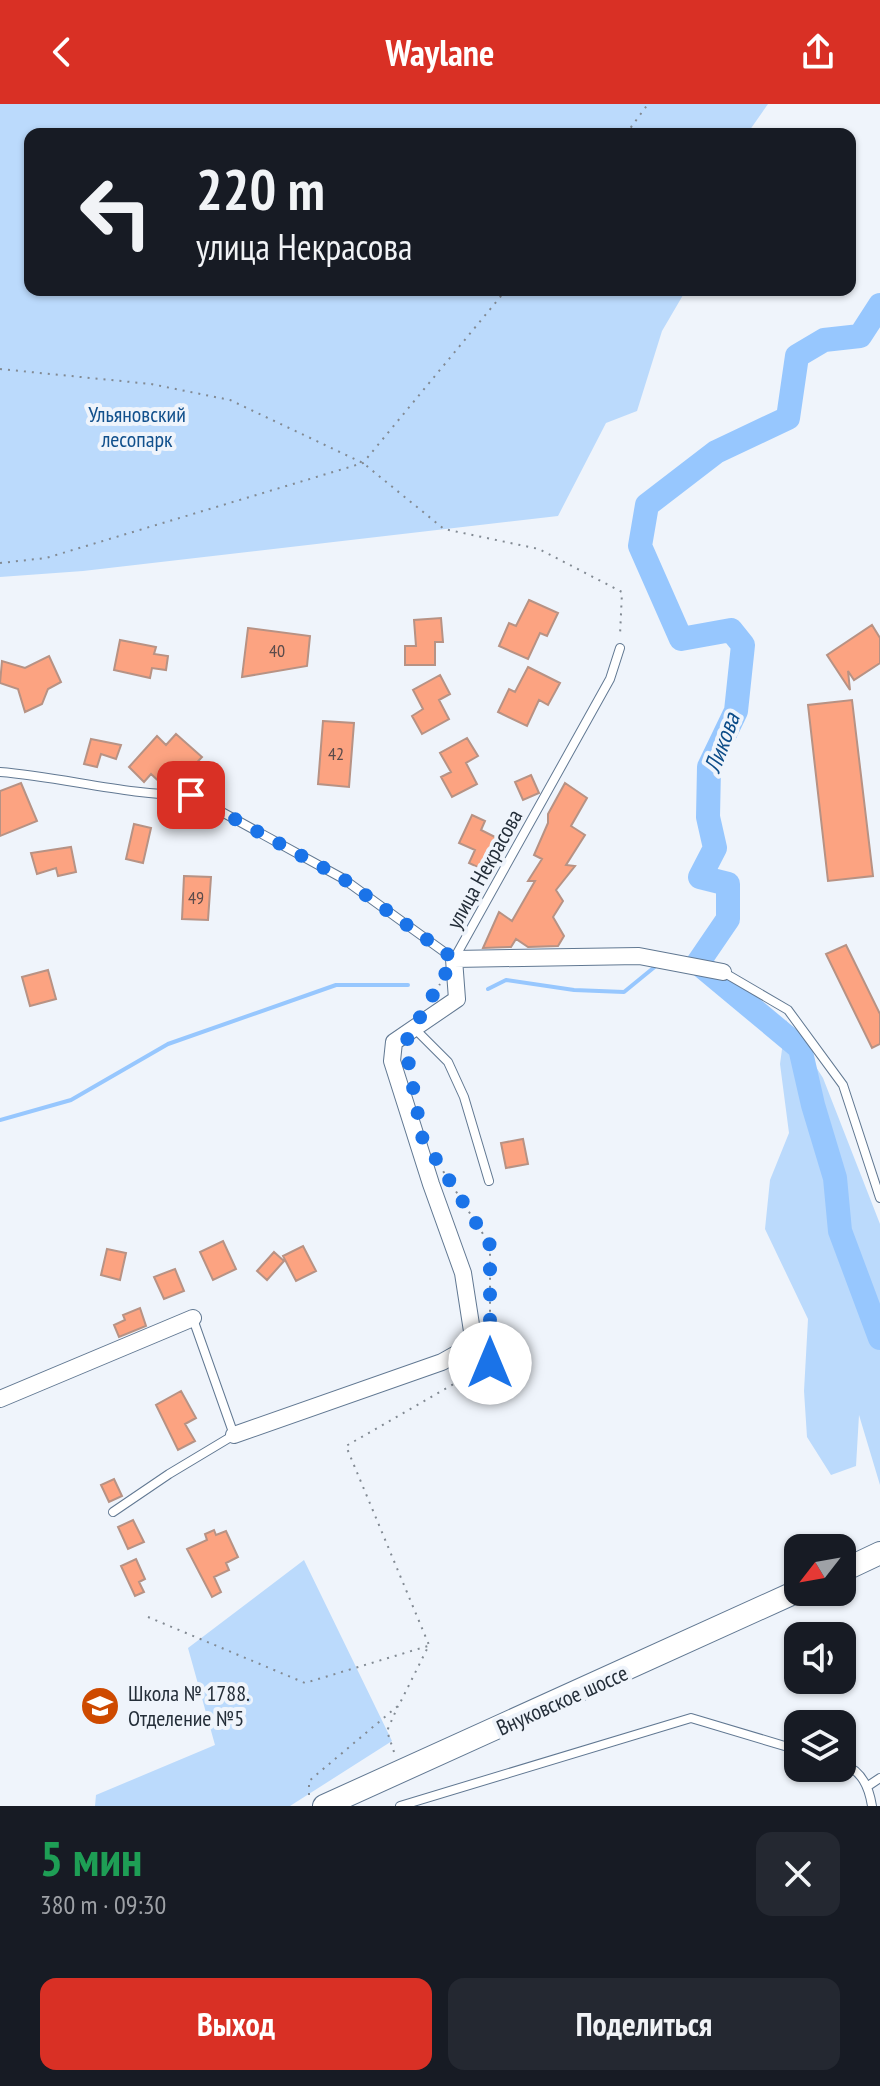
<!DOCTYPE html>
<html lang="ru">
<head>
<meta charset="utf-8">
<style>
  body { margin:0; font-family:"PT Sans Narrow",sans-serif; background:#242831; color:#f1f3f6; height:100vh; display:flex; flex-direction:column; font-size:30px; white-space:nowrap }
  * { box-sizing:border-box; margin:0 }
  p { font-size:26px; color:#9ea1a6 }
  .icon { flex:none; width:44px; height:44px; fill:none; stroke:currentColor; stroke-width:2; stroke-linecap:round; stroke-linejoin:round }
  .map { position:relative; height:1702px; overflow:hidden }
  .side { display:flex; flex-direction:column; background:#171b24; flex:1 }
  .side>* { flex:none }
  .hud { position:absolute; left:24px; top:24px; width:832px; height:168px; border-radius:16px; box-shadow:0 2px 6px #0004; background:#171b24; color:#f1f3f6; overflow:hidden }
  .needle { width:52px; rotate:239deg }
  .buttons { position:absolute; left:784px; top:1430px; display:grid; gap:16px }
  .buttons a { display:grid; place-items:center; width:72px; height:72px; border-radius:16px; background:#171b24; box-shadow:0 2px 6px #0004; font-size:40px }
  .pin { position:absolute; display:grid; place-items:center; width:68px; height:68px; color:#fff; margin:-34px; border-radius:16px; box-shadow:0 4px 12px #0006 }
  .me { position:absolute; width:88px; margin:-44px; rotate:0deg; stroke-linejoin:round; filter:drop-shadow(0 0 6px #0008) }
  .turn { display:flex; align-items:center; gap:28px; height:168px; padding:0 40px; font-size:36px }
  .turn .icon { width:104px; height:104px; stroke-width:2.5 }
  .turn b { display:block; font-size:56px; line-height:68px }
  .round { display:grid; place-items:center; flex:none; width:84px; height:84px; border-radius:16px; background:#242831 }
  .summary { display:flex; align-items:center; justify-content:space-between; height:136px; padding:0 40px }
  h1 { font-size:48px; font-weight:700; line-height:60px; color:#1e9e55 }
  .button { display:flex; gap:16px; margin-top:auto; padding:16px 40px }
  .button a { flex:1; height:92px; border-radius:16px; background:#d93025; color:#fff; font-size:32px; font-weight:700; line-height:92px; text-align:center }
  .button a+a { background:#242831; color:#f1f3f6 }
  header { display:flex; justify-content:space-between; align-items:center; height:104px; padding:0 40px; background:#d93025; color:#fff; font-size:36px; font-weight:700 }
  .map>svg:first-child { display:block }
  .green { fill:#bbdafc }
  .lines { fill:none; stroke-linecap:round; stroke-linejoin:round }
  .stream { stroke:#97c7fe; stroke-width:4 }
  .river { stroke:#97c7fe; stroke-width:24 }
  .building { fill:#fca381; stroke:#b79284; stroke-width:2 }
  .lane-casing { stroke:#617892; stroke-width:10 }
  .street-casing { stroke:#617892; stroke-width:18 }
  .secondary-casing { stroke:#617892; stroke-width:24 }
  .path { stroke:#828a93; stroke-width:2; stroke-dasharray:2 6; stroke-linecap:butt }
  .lane { stroke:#fff; stroke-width:8 }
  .street { stroke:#fff; stroke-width:16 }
  .secondary { stroke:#fff; stroke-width:22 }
  .route { stroke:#1a73e8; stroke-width:14; stroke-dasharray:0 25.2 }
  .labels { text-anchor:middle; stroke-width:8; stroke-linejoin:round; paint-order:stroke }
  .number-label { font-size:18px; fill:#5a4b4b }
  .park-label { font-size:22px; fill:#11508c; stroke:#eff4fb }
  .street-label { font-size:22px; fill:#242e39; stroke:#eff4fb }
  .poi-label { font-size:22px; fill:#242e39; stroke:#eff4fb; text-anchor:start }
  .water-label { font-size:24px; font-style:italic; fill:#0c4c88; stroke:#eff4fb }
</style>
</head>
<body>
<header><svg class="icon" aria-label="back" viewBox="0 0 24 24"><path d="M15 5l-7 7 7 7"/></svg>Waylane<svg class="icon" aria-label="share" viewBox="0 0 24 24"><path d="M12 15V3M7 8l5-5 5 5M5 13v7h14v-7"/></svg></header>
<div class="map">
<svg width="880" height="1702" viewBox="0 0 880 1702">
  <rect width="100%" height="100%" fill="#eff4fb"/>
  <path class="green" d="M0 0H768L747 30H30V186H686L662 227 637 307 606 319 558 412 83 467 0 473Z
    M786 916 823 974 880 1120V1381L859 1311 856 1362 831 1371 807 1333 804 1287 808 1215 765 1125 770 1076 789 1029 780 960Z
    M304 1456 392 1637 290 1702H95L96 1691 215 1641 188 1544Z"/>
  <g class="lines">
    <path class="stream" d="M488 885 506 876 574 886 624 888 657 861
      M0 1016 71 996 168 940 336 881H408"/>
    <path class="river" d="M880 201 860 232 824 236 797 252 788 314 716 348 647 401 640 442 681 535 731 526 743 541 736 607 709 663 708 713 715 744 700 773 728 780V815L698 859 800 944 813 1001 835 1074 840 1127 880 1234"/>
  </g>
  <path class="building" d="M529 496 558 509 547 532 540 529 528 555 499 542 509 519 516 522Z
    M441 514 443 538H435V561H405V542H416L414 516Z
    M872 521 880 534V559L854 576 848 567 850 586 827 551Z
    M248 524 310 532 307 562 242 573Z
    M120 536 156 543 154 550 168 552 166 566 152 564 150 574 114 566Z
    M49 552 61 578 48 585 42 600 25 608 18 585 0 579 2 557 25 564Z
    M528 563 560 579 548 601 539 596 527 622 498 608 509 585 515 588Z
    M440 571 450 590 439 596 449 615 422 630 412 612 423 605 413 586Z
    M852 596 873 772 828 777 808 601Z
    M323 617 354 619 349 683 318 680Z
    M176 630 202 653 173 684 165 683 151 670 144 678 129 663 157 632 166 641Z
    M467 634 478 652 466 659 477 680 452 693 441 673 451 668 440 649Z
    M91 635 121 641 116 655 101 650 97 663 84 660Z
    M531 671 539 689 523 696 515 678Z
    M21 679 37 717 0 732V687Z
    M565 679 587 694 571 722 585 731 566 761 575 762 556 786 563 797 553 813 564 832 558 842 528 843 516 835 511 843 483 844 499 808 512 817 535 777H528L542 755 534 751 548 719V710Z
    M472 711 485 717 481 726 501 736 486 767 469 759 475 746 459 739Z
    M134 720 151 724 143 759 126 755Z
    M71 743 76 768 58 772 56 764 37 770 31 749Z
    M184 772 211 773 208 816 182 815Z
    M846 841 880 910V940L872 944 826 850Z
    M48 866 56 895 30 902 22 873Z
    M523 1035 528 1060 506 1064 501 1039Z
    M223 1137 236 1165 213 1176 200 1148Z
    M303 1142 316 1167 296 1177 283 1152Z
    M107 1145 126 1149 120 1176 101 1171Z
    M274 1148 284 1157 267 1176 257 1167Z
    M175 1165 184 1187 164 1195 154 1173Z
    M140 1204 146 1222 119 1233 114 1221 125 1216 123 1211Z
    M181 1287 196 1314 185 1320 195 1337 178 1346 156 1301Z
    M114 1375 122 1392 109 1398 101 1381Z
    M133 1416 144 1438 128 1445 118 1423Z
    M214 1426 216 1431 226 1427 238 1453 226 1459 229 1466 214 1473 221 1488 212 1493 187 1445 207 1436 205 1430Z
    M136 1455 145 1475 139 1478 144 1488 135 1492 121 1462Z"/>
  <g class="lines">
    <defs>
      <path id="lane" d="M0 668C63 673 129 692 191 691L342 774 454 855 610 575 620 544
        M723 868 788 906 843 981 880 1094
        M414 924 448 958 464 993 489 1077
        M113 1408 169 1370 234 1331 193 1215
        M842 1660C862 1666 869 1683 872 1702
        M868 1682 880 1674
        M400 1702 691 1614 798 1646"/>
      <path id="street" d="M0 1295 193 1214
        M234 1331 442 1258 474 1240 463 1169 431 1080 392 957 394 938 457 895 454 855 639 852 723 868"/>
      <path id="secondary" d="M842 1467 880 1449
        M324 1702 798 1487"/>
    </defs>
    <use href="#lane" class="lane-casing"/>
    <use href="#street" class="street-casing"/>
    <use href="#secondary" class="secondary-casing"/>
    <path class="path" d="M626 30 648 0
      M0 265 151 280 230 296 363 359 444 425 539 445 622 488 620 531
      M0 459 46 454 363 359 506 186
      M431 895 440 880
      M148 1513 305 1579 428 1542
      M394 1648 387 1627 398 1602
      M309 1691V1677L399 1601 429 1541 346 1342 490 1259V1141L443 1067"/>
    <use href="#lane" class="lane"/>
    <use href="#street" class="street"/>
    <use href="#secondary" class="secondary"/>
  </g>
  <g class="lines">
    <path class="route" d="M191 691 342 774 454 855 405 939 422 1033 490 1141V1259"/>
  </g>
  <defs>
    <symbol id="school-disc" viewBox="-11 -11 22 22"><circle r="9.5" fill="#ce4a00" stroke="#eff4fb"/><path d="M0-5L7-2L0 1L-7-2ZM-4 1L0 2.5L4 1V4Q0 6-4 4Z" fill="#fff"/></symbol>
  </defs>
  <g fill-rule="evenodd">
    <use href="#school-disc" x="78" y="1580" width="44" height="44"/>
  </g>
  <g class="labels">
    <g class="number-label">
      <text x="277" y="553">40</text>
      <text x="336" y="656">42</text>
      <text x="196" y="800">49</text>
    </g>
    <g class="park-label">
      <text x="137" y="318">Ульяновский<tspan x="137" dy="25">лесопарк</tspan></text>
    </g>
    <g class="street-label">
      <text transform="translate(484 765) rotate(-61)" y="8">улица Некрасова</text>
      <text transform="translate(562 1596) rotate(-24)" y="8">Внуковское шоссе</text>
    </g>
    <g class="poi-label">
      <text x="128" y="1597">Школа № 1788.<tspan x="128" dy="25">Отделение №5</tspan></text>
    </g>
    <g class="water-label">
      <text transform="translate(722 639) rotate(-70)" y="8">Ликова</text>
    </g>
  </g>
</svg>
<div class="buttons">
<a><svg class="needle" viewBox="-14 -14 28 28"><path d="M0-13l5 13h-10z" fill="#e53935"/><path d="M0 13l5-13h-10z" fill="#9ea1a6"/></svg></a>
<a><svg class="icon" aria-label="sound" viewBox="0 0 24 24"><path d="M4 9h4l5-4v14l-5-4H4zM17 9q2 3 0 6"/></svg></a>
<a><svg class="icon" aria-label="layers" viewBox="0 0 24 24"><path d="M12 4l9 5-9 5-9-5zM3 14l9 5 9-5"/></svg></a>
</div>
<div class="pin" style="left:191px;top:691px;background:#d93025"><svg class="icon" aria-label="arrive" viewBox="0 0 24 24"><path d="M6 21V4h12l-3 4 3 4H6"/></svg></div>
<svg class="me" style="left:490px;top:1259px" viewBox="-20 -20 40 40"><circle r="19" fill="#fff"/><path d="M0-13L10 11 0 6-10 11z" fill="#1a73e8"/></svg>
<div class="hud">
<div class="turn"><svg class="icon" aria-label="left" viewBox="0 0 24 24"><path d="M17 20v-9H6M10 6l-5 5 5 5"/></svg><div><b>220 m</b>улица Некрасова</div></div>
</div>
</div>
<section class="side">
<div class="summary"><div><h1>5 мин</h1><p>380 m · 09:30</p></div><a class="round"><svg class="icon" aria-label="close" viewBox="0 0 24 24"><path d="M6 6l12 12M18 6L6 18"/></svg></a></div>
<div class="button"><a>Выход</a><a>Поделиться</a></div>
</section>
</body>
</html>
